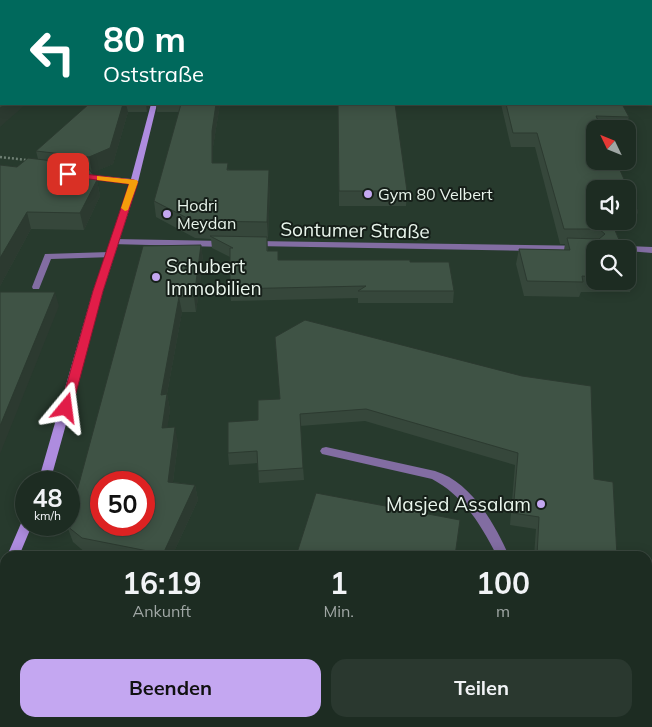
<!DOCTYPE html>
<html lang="de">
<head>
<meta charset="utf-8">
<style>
  body { margin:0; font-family:Mulish,sans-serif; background:#2a382f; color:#f1f3f6; height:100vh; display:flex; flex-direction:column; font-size:19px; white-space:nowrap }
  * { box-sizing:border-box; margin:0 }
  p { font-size:16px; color:#a0a7a5 }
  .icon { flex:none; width:28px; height:28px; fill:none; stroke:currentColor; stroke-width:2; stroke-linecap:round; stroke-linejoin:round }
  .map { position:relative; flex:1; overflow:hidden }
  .sheet { position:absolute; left:0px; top:551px; width:652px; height:176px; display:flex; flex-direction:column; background:#1d2c22; border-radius:15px 15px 0 0; box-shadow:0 2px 12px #0003,0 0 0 1px #3b4840 }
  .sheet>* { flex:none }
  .banner { position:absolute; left:0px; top:0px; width:652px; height:105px; box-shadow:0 2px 12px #0003,0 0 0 1px #3b4840; background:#00695c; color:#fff; overflow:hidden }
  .needle { width:32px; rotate:313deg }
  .buttons { position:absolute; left:586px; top:120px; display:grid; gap:10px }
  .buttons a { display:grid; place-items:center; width:50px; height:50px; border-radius:10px; background:#1d2c22; box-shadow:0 2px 12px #0003,0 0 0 1px #3b4840; font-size:25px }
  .speed { position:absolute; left:15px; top:471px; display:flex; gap:10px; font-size:25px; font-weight:700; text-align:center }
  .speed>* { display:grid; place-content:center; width:65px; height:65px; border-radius:50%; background:#1d2c22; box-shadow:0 2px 12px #0003,0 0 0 1px #3b4840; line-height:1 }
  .speed small { font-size:12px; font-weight:400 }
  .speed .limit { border:8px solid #d22; background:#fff; color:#111 }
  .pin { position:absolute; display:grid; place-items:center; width:42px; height:42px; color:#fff; margin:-21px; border-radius:10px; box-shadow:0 2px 8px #0006 }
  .me { position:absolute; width:55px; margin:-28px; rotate:16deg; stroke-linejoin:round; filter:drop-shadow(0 0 4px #0008) }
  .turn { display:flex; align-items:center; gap:18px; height:105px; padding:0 20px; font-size:22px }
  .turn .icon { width:65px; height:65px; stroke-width:2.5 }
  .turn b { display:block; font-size:35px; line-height:42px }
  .eta { display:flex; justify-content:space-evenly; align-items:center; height:85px; text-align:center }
  .eta b { font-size:30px; font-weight:700; line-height:35px }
  .button { display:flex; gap:10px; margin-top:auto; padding:10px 20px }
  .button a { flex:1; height:58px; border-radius:15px; background:#c4a7f1; color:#111; font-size:20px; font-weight:700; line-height:58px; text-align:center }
  .button a+a { background:#2a382f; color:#f1f3f6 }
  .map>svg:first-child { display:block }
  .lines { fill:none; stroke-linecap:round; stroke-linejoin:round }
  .path { stroke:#6e7f73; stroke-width:2.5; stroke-dasharray:2 2; stroke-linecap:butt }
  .service { fill:#826da2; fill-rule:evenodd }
  .minor { fill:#826da2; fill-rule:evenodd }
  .secondary { fill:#ae8cdf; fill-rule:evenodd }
  .wall { fill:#36473b; fill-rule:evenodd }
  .shaded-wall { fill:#2c3a30 }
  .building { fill:#3f5345; stroke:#2c3a30; fill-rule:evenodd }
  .route { fill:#e11d48; stroke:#92132f }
  .slow { fill:#f59e0b }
  .poi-dot { fill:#c4a7f1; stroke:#161f19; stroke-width:2 }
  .labels { text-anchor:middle; stroke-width:4; stroke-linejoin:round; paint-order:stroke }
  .far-poi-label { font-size:16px; fill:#e9f5ec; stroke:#161f19; text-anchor:start }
  .street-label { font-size:19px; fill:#e9f5ec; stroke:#161f19 }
  .poi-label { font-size:19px; fill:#e9f5ec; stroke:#161f19; text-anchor:start }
</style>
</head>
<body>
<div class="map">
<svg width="652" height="727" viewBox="0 0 652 727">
  <rect width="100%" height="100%" fill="#273a2d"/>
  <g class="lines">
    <path class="path" d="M0 157 27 160"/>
    <path class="service" d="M110 252 114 255 113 257 51 259 39 289H33L32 287 45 254Z
      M326 447 435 471C471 482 495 524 509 556H497C481 525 464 496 432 479L322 454 320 451 322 448Z"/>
    <path class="minor" d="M0 25H1V29H0Z
      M114 239 225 241 229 244 225 247 111 244 110 242Z
      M255 241 595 246 599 249H595V252L252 246 251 244Z
      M628 246 652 247V253L628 251V249H624Z
      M0 595 5 596V608L0 607Z
      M571 722H602L603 727H573Z"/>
    <path class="secondary" d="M151 104H157L138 182 103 291 50 482H38L93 291 130 184 82 178 78 176 82 174 131 179Z
      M26 520V525H32L19 556H7L22 521Z
      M5 568V588L0 591V571Z"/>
  </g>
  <path class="wall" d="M0 0H244V1H1V6H0Z
    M294 0H652V98H651V1H294Z
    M1 104H150L147 112H128L113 164 91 173 97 180 100 196 84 230 31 229 0 286V165L17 167 38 159 36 151 87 106 25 105Z
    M156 104H221H220L213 147V163L270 187 268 239H267L268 251H278V260L410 262 454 291 453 303H358V298L231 301 230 289V257L212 248 211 239 195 238 156 217 154 201 179 112H157Z
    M338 104 407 191 406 206H339Z
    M501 104H622L629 117 625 129H595V161H616L638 211 634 226 613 225 623 249H595V281H628V259L635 277 630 292H581L579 297 524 296 516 264 519 249 564 250 565 244H560L535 147H511ZM595 189H628V221H595Z
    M201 245 203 260 196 312H182L167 394 170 410 167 427 178 443 173 482 195 485 198 500 172 556H102L87 554 73 542 67 526Z
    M275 337 594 479 617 556H534L536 529 510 525 515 465 365 421 300 426 304 480 259 483 258 463 229 465 228 453 258 420 280 399Z"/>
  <path class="shaded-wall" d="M5 104H25V105L0 127V108Z
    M123 104H126L128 112 113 164 92 173 89 157Z
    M146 104H150L147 112Z
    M216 104H221H220L213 147V179L212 163V131Z
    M269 170 270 187 268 239 267 222Z
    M97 180 100 196 84 230 80 213Z
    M27 212 31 229 0 286V258Z
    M201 245 203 260 196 312 194 297Z
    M55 292 59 306 0 454V426Z
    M179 297 182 312 164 410 161 395Z
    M167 394 170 410 165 443 162 428Z
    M175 427 178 443 171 497 168 482Z
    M195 485 198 500 172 556H163V554Z"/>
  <path class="building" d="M47 0H240V1H46Z
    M313 0H418V1H313Z
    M474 0H652V85H651V1H474Z
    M1 56V104H5L0 108V57Z
    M89 104H123L110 148 89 157 36 151Z
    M181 104H216L212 131V163H228L227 170H269L267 222 193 221 154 201Z
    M338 104H395L407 191H339Z
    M506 104H622L629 117 596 116 602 129H595V161H616L638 211H628V189H595V221H611L623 249H595V277L582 276 583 282 527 281 519 249 570 250 567 238 599 239 605 234 599 229H564L537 133H513Z
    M28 158 86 165 97 180 80 213 27 212 0 258V165L17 167Z
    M210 236 267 237V251H278V260H410V262H449L454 291H358L366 286 230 289V248H233Z
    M201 245 194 297H179L161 395 167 394 162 428 175 427 168 482 195 485 163 554 82 538 67 526 68 525H69V521L143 246ZM101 482H144V525H101Z
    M628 259 635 277H628Z
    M0 292H55L0 426Z
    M305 320 522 376 591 386 594 479 613 482 617 556H537L539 517 513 513 518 453 366 409 300 414 303 468 258 471 257 451 228 453V422L258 420V400L280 399 275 337Z
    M316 493 460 520 455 556H296Z
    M30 722H424L444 727H29Z"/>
  <path class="route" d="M68 172 134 180 138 182 103 291 72 408 66 413 60 408 93 291 129 184 65 176 63 174Z"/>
  <path class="slow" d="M97 176 137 180 138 182 128 210 125 211 121 208 129 184 97 180Z"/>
  <g class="poi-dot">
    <circle cx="368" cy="194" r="5"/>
    <circle cx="167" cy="214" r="5"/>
    <circle cx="156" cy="277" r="5"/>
    <circle cx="541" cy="504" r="5"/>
  </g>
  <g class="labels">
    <g class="far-poi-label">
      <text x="378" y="200">Gym 80 Velbert</text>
      <text x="177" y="211">Hodri<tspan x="177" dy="18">Meydan</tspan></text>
    </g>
    <g class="street-label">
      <text transform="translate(355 230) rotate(1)" y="7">Sontumer Straße</text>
    </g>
    <g class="poi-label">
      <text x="166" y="273">Schubert<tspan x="166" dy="22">Immobilien</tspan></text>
      <text x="531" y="511" text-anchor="end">Masjed Assalam</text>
    </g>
  </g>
</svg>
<div class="buttons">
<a><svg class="needle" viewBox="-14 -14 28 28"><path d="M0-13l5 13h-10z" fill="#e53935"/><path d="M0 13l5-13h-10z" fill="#a0a7a5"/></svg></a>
<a><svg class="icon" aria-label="sound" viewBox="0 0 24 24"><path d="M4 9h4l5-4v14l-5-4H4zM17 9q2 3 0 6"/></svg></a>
<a><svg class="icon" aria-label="search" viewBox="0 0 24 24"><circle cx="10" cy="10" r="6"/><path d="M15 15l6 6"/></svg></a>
</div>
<div class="speed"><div>48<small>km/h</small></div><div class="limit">50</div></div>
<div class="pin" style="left:68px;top:174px;background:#d93025"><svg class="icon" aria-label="arrive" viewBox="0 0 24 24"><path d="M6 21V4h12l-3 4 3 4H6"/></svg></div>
<svg class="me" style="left:66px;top:408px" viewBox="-20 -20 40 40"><path d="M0-17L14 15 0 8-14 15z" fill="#e11d48" stroke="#fff" stroke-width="4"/></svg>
<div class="banner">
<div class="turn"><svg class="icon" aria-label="left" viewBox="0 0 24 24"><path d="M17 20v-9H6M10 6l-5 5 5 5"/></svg><div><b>80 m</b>Oststraße</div></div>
</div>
<section class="sheet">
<div class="eta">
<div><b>16:19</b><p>Ankunft</p></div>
<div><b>1</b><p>Min.</p></div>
<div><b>100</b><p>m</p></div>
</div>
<div class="button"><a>Beenden</a><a>Teilen</a></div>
</section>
</div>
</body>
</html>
